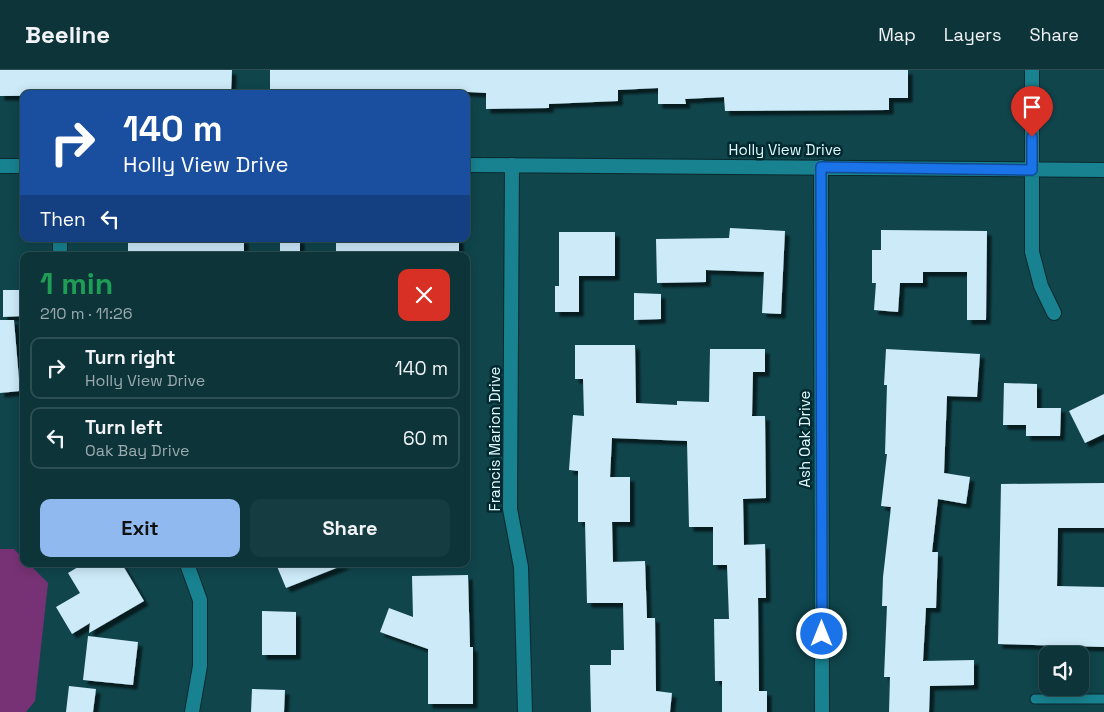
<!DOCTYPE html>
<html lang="en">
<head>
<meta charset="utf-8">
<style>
  body { margin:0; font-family:"Space Grotesk",sans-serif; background:#153c41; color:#f1f3f6; height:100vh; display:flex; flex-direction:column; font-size:19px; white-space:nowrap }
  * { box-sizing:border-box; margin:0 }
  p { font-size:16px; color:#9aaaae }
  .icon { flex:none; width:28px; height:28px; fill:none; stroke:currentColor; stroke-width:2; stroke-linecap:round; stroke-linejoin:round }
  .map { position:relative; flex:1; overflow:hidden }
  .details { position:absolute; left:20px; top:182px; width:450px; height:315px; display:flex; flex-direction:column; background:#0c3439; border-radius:10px; box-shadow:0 2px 12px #0003,0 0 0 1px #2c4f53 }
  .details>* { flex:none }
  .guide { position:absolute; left:20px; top:20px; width:450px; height:152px; border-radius:10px; box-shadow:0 2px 12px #0003,0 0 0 1px #2c4f53; background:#1a4fa0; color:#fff; overflow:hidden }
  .fabs { position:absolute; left:1039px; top:576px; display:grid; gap:10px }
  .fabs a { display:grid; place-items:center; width:50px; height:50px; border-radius:10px; background:#0c3439; box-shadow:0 2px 12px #0003,0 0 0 1px #2c4f53; font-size:25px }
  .pin { position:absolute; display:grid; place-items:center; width:42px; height:42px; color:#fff; margin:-51px -21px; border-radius:50% 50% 50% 0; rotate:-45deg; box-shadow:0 0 5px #0007 }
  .pin .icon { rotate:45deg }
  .me { position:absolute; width:55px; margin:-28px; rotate:0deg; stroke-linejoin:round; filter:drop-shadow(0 0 4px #0008) }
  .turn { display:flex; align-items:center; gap:18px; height:105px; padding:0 20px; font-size:22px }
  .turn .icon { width:65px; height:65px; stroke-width:2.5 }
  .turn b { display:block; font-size:35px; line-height:42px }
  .then { display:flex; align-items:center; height:48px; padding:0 20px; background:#0003; gap:10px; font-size:19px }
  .round { display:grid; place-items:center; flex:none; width:52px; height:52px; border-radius:10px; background:#153c41 }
  .overview { display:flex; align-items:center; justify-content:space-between; height:85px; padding:0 20px }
  h1 { font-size:30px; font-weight:600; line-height:38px; color:#1e9e55 }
  .primary-button { display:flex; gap:10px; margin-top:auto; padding:10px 20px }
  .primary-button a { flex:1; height:58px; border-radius:10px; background:#90b9f0; color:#111; font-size:20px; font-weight:600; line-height:58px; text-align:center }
  .primary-button a+a { background:#153c41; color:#f1f3f6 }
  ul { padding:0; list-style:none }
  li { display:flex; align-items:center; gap:15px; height:62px; margin:0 10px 8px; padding:0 10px; border:2px solid #2c4f53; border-radius:10px }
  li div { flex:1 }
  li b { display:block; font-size:19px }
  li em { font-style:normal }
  header { display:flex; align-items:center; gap:30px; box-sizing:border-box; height:70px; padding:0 25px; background:#0c3439; border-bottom:1px solid #2c4f53 }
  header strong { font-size:24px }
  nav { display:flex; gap:28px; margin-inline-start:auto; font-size:18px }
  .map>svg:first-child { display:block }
  .green { fill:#773275 }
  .building { fill:#cdeaf9; filter:url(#shadow) }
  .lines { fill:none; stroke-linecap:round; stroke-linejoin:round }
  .service-casing { stroke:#0a292d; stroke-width:11 }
  .minor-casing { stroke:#0a292d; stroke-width:16 }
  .service { stroke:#188290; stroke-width:9 }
  .minor { stroke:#188290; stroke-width:14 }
  .route-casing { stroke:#114b97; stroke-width:12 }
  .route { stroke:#1a73e8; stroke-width:9 }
  .labels { text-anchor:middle; stroke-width:5; stroke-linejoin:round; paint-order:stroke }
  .street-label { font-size:15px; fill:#e1faff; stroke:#002a2f }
</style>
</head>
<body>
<header>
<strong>Beeline</strong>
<nav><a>Map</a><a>Layers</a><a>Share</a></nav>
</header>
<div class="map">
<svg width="1104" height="642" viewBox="0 0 1104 642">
  <defs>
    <filter id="shadow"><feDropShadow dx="4.5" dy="4.5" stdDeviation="1" flood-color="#0009"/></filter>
  </defs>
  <rect width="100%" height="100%" fill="#10454c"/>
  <path class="green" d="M0 479H14L24 489V494H29L48 513 35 631 26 642H0Z"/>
  <path class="building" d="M0 0H232L231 24 0 26Z
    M270 0H908V28H889V40L725 41 724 27 685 29 686 34H658V18L618 20V31L549 34V38L486 39V23L451 21V24H270Z
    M730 158 785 161 781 244 762 243 764 202 706 200V212L657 213 656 169 729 168Z
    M881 160 987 161 986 250H967V202H923V213H900L898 242 874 240 876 213H872V180H881Z
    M559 162H615V206H579V242H555V216H559Z
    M128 169H244V186H128Z
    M280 169H300V186H280Z
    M336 169H459V186H336Z
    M3 220H24V246L3 247Z
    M634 223 661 224V249L634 250Z
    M0 250H14L20 321 0 323Z
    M575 275H635L636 333 677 335V331L709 332 710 279H765V302H753L752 346H765L766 428 743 429 744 475 765 474 766 528H758L759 621H767V642H722V611H715L714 549H729L727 495H713V457H689L687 371 612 368 610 407H630V452H612L613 492 645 491 647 548H655L656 621 672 623 670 642H591L590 595H611V580H624L623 533H587L585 452H578V401L569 400 573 345 584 346 583 309H575Z
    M886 279 980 284 977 327 947 326 944 403 970 407 966 434 938 429 932 482H938L936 538H926L923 591 974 590V615L930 616 929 642H889L890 607H884L887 536H882L883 507 891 437 881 436 887 384H885L887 315H884Z
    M1004 313 1037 314V338H1061L1060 366H1026V355H1003Z
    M1104 324V364L1085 373 1069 341Z
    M1104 413V458H1058L1057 516 1104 517V577L998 574 1001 414Z
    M83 494H122L144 531 89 563 90 553 72 564 56 537 80 523 68 503Z
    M276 494H344V495L286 518Z
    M468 505 470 577H473V634H428V579L380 562 389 538 413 547 412 506Z
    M262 541 296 542V585H262Z
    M88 566 138 572 133 615 83 610Z
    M69 616 96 619 93 642H66Z
    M252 619 285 620 284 642H251Z"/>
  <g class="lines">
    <defs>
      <path id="service" d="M1035 629H1104"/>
      <path id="minor" d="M1032 0V182L1041 216 1054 243
        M466 95 1104 100
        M512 95 510 439 521 497 525 642
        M0 96H24
        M821 97 822 642
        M60 186V169
        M187 494 200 530V596L192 642"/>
    </defs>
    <use href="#service" class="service-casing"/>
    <use href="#minor" class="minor-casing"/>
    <use href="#service" class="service"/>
    <use href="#minor" class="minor"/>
  </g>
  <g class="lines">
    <defs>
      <path id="route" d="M822 564 821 97 1032 100V67"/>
    </defs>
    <use href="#route" class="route-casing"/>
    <use href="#route" class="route"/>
  </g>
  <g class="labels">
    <g class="street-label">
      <text x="785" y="85">Holly View Drive</text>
      <text transform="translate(495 369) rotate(-90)" y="5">Francis Marion Drive</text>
      <text transform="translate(805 369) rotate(-90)" y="5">Ash Oak Drive</text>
    </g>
  </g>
</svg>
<div class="fabs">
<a><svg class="icon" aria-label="sound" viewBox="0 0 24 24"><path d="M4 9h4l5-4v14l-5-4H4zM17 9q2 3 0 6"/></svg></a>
</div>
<div class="pin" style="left:1032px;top:67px;background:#d93025"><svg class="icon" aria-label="arrive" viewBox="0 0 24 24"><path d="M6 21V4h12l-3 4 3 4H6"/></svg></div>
<svg class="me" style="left:822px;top:564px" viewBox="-20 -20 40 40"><circle r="17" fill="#1a73e8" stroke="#fff" stroke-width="3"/><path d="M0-11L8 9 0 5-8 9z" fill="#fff"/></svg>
<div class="guide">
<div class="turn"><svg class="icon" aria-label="right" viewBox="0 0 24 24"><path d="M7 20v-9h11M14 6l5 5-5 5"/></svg><div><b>140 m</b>Holly View Drive</div></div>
<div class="then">Then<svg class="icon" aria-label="left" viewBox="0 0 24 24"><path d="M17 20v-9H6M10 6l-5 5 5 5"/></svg></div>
</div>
<section class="details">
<div class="overview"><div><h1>1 min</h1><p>210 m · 11:26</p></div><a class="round" style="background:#d93025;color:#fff"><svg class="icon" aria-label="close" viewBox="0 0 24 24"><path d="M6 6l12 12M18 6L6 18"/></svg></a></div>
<ul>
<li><svg class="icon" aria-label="right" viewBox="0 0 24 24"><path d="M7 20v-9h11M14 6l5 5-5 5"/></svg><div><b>Turn right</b><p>Holly View Drive</p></div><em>140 m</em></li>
<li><svg class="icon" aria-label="left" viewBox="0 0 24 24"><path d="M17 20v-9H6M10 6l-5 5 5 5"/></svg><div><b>Turn left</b><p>Oak Bay Drive</p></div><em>60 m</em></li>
</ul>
<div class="primary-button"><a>Exit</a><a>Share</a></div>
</section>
</div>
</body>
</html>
